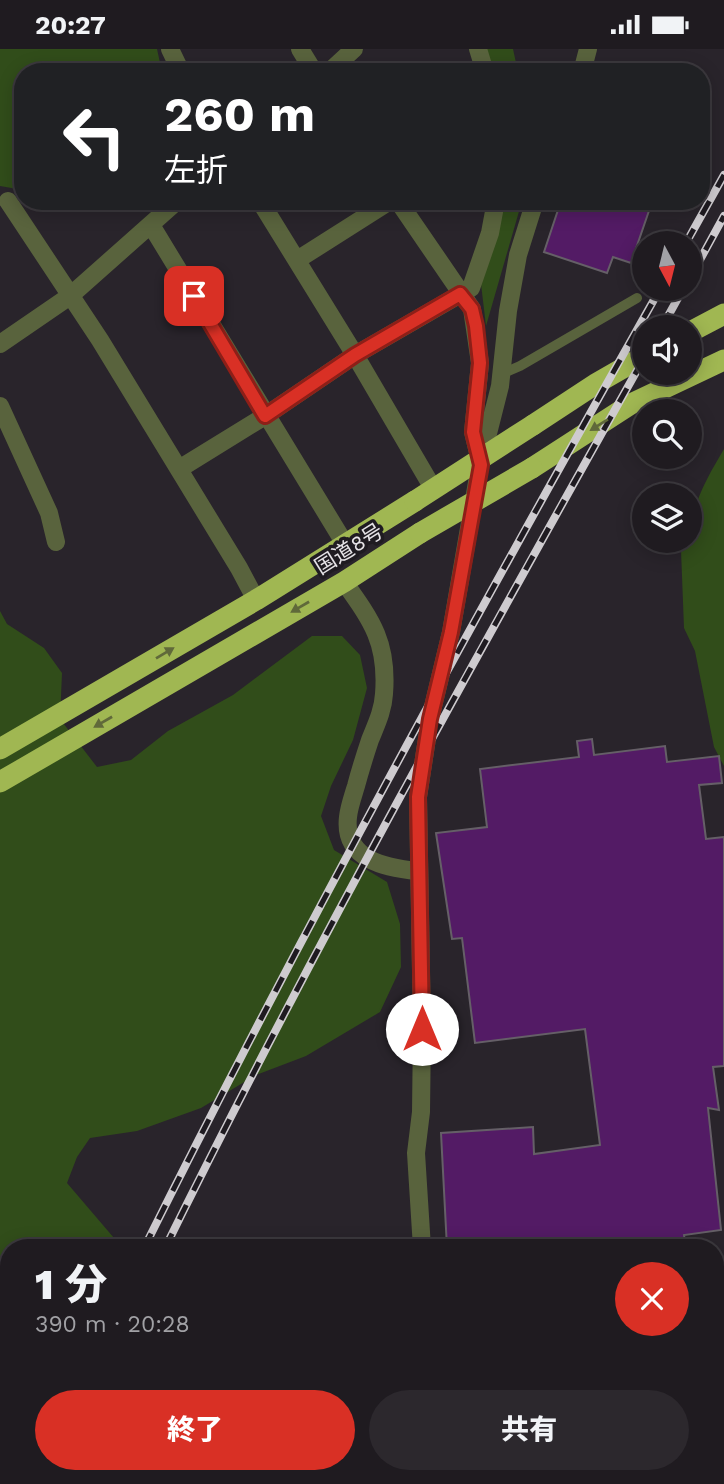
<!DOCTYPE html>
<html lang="ja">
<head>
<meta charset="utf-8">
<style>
  body { margin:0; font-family:"Work Sans","Noto Sans JP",sans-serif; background:#2c282d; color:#f1f3f6; height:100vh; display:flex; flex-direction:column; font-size:26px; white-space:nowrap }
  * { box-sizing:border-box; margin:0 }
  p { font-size:23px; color:#a1a1a5 }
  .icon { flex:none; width:38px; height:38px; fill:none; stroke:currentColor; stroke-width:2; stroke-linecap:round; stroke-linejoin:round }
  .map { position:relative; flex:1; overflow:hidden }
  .panel { position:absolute; left:0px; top:1190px; width:724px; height:245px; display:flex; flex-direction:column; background:#1f1b20; border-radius:28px 28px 0 0; box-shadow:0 4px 18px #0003,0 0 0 2px #3c393e }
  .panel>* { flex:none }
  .guide { position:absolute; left:14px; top:14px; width:696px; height:147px; border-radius:28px; box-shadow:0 4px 18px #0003,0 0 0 2px #3c393e; background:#202124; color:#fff; overflow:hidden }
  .needle { width:46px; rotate:173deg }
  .buttons { position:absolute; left:632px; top:182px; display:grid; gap:14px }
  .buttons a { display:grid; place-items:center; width:70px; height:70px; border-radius:50%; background:#1f1b20; box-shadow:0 4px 18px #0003,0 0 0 2px #3c393e; font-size:35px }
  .pin { position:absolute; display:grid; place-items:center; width:60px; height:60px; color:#fff; margin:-30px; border-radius:14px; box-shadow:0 4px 10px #0006 }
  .me { position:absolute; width:77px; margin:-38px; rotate:0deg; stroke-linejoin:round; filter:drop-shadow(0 0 5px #0008) }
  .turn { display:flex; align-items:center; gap:24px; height:147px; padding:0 35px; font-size:32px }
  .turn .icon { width:91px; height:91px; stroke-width:2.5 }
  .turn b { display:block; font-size:49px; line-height:60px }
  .round { display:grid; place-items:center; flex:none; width:74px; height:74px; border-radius:37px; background:#2c282d }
  .head { display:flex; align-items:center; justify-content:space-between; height:119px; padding:0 35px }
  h1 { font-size:42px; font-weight:800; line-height:52px }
  .primary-button { display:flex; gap:14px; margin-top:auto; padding:14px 35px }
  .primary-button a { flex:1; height:80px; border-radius:42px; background:#d93025; color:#fff; font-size:28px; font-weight:800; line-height:80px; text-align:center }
  .primary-button a+a { background:#2c282d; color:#f1f3f6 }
  .status { display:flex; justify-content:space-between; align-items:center; height:49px; padding:0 35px; background:#1f1b20; direction:ltr }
  .status svg { height:19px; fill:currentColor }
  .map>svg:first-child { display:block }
  .green { fill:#314d1a }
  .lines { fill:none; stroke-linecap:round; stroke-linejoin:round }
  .stream { stroke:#454c5c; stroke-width:5 }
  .building { fill:#531b65; stroke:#655f67; stroke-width:2 }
  .lane { stroke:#59633d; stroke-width:10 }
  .street { stroke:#59633d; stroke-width:18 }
  .highway { stroke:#a0b752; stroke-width:21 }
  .rail-casing { stroke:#cecbcf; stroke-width:8 }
  .rail { stroke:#1f1b21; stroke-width:5; stroke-dasharray:16; stroke-linecap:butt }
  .highway-bridge { stroke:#a0b752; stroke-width:21 }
  .oneway { fill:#60693a }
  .route-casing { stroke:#8d1f18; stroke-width:18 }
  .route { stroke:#d93025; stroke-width:12 }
  .labels { text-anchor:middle; stroke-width:7; stroke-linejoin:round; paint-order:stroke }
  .street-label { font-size:21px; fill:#e6e3e7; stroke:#1f1b21 }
</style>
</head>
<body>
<div class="status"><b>20:27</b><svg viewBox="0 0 49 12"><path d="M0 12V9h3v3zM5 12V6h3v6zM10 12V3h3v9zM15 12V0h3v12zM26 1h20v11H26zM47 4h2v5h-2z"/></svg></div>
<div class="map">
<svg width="724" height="1435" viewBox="0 0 724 1435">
  <rect width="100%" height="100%" fill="#29242b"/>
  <path class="green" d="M0 0H157L162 23H23V141L0 137Z
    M483 0H513L518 23H493Z
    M503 152H522L486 277 481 235Z
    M724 400V717L714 698 695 602 684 579 681 501 684 492H690C690 457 707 429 724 400Z
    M0 562 7 575 44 599 62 624 60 670 97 718 131 711 168 682 233 646 312 587H342L360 606 367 639 353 691 331 737 321 767 334 801 387 833 400 875 401 918 380 963 306 1007 256 1026 201 1059 137 1082 90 1089 77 1108 67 1134 114 1189 119 1199H9V1426H274L275 1435H0Z
    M724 1251V1399L716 1396V1265Z"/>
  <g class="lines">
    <path class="stream" d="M436 1426 437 1435"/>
  </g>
  <path class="building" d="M561 152H639L651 156 631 214 613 208 607 224 544 203Z
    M592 690 594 706 665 697 667 713 719 707 722 734 699 736 706 790 724 788V1017L713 1018 719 1061 708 1059 721 1181 684 1186 686 1199H447L441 1084 533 1078 534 1105 600 1096 585 980 475 994 462 889 452 890 436 784 487 778 480 720 579 708 577 692Z"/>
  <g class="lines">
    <path class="lane" d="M501 325 520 317 637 249"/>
    <path class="street" d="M170 0 181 23
      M300 0 314 23
      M478 0 485 23
      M329 23 354 0
      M582 23 588 0
      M8 152 100 291 239 519 256 551
      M260 152 355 306 434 441
      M398 152 472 260 480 314 473 383 480 412
      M151 176 345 495
      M297 211 390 152
      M0 295 70 247 177 152
      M0 357 49 464 56 493
      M179 420 265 367 355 306 471 239 490 184 496 152
      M344 533C372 572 388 594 384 645 383 662 376 676 370 691 365 706 360 722 356 737 353 747 349 758 348 768 343 811 386 819 418 822
      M422 1199 416 1104 421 1063 422 980 418 748 430 670 451 583 480 416 500 337 508 262 518 206 535 152
      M446 1426 447 1435"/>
    <path class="highway" d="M690 283 724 265
      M533 376 597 334 644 307
      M532 419 631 355 724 311
      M0 700 256 551 415 452
      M0 733 344 533 420 484"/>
    <defs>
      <path id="rail" d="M686 194 724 126
        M690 229 724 167
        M662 278 683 240
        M144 1199C306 874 482 556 660 240
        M165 1199C314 897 479 603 644 309
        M26 1435 31 1426
        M48 1435 53 1426"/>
    </defs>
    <use href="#rail" class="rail-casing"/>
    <use href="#rail" class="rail"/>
    <path class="highway-bridge" d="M415 452 533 376
      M420 484 532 419"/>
  </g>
  <defs><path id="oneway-solid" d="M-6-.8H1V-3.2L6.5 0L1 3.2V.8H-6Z" transform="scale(1.75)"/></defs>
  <g class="oneway">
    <use href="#oneway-solid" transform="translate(599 376) rotate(148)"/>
    <use href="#oneway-solid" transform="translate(300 558) rotate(150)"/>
    <use href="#oneway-solid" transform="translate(165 604) rotate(-31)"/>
    <use href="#oneway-solid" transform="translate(103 673) rotate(150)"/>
  </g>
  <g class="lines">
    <defs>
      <path id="route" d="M194 247 265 367 355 306 460 245 472 260 476 277 480 314 473 383 481 416 451 583 430 670 418 748 422 980"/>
    </defs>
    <use href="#route" class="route-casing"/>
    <use href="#route" class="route"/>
  </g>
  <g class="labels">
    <g class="street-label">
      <text transform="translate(349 500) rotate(-32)" y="7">国道8号</text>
    </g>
  </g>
</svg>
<div class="buttons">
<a><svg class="needle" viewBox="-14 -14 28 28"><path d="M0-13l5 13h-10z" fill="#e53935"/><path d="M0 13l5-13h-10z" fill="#a1a1a5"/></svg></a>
<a><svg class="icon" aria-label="sound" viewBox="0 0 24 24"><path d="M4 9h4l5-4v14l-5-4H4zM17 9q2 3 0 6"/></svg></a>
<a><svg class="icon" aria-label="search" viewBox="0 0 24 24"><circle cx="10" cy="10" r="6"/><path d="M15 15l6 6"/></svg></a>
<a><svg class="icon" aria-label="layers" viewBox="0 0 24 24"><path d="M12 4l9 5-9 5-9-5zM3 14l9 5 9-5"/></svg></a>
</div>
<div class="pin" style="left:194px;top:247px;background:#d93025"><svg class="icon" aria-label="arrive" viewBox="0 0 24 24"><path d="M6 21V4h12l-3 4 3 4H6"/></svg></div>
<svg class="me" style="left:422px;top:980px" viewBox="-20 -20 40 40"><circle r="19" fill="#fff"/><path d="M0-13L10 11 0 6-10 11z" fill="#d93025"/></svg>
<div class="guide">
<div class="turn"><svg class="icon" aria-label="left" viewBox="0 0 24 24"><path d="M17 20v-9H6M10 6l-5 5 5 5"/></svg><div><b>260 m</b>左折</div></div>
</div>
<section class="panel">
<div class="head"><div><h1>1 分</h1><p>390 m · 20:28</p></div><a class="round" style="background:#d93025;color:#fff"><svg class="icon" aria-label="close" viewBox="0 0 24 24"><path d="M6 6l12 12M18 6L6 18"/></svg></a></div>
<div class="primary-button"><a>終了</a><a>共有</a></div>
</section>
</div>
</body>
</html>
